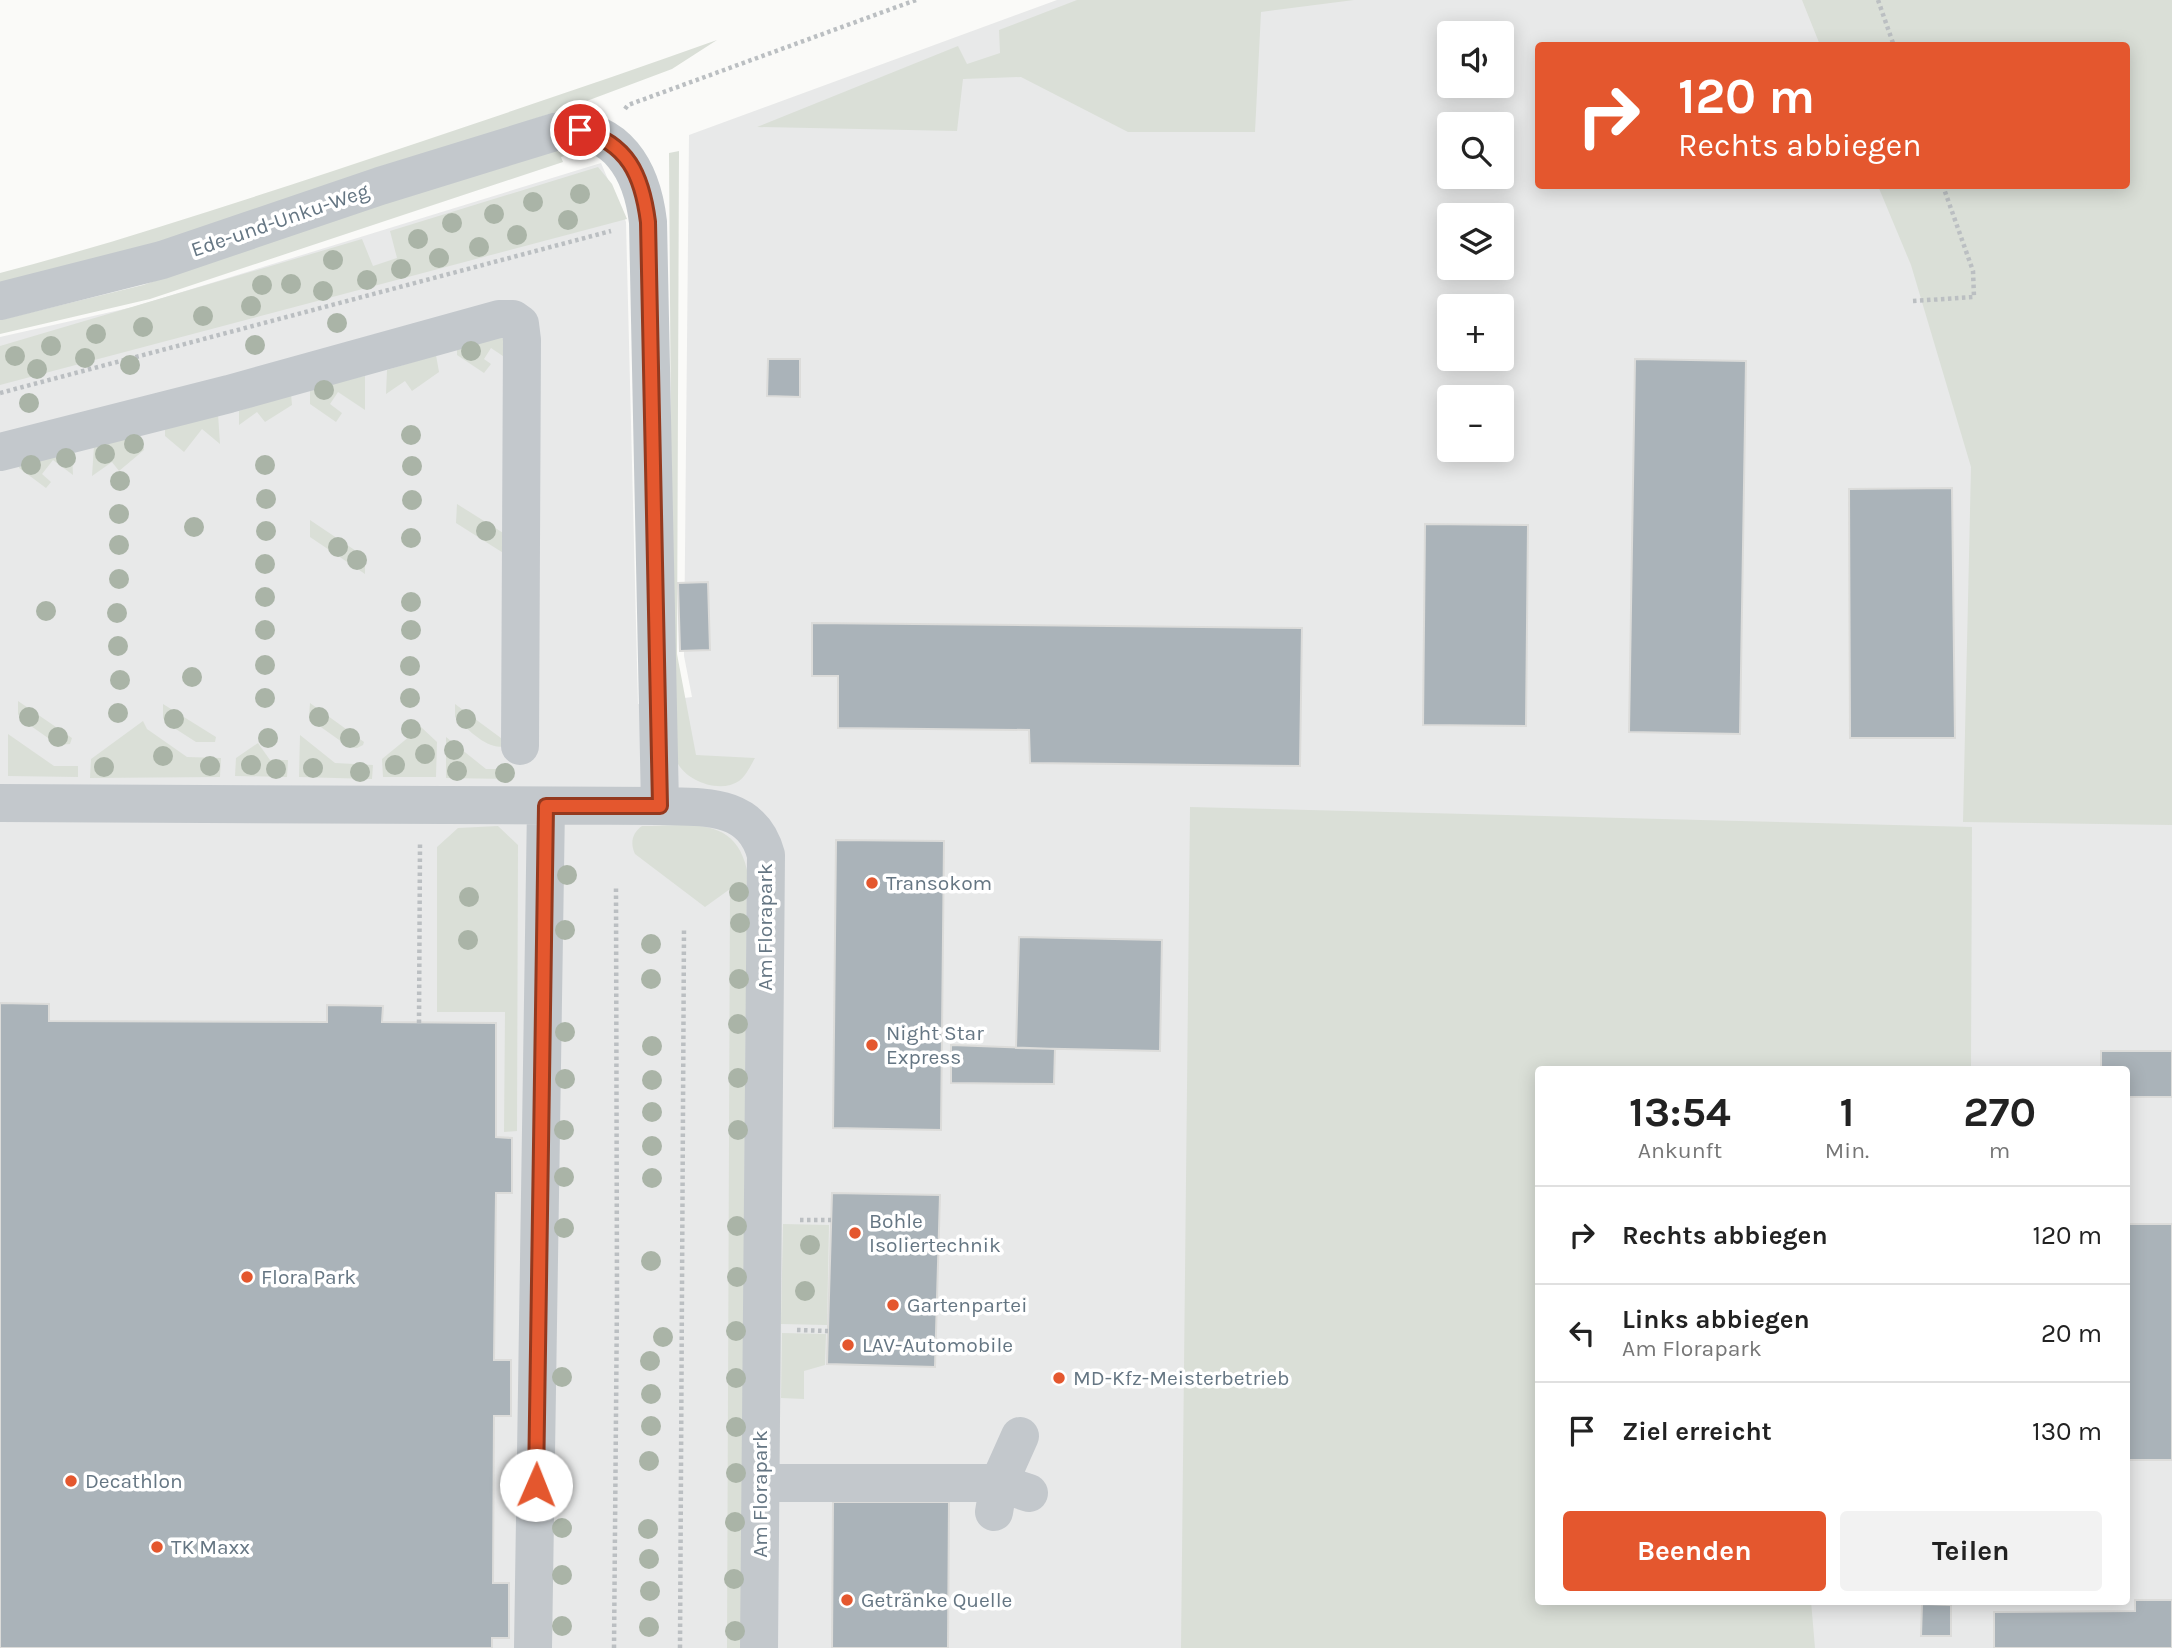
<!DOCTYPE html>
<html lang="de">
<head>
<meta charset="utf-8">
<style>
  body { margin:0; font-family:Karla,sans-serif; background:#f2f2f2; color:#222; height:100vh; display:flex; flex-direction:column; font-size:26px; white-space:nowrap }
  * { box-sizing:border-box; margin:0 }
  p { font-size:23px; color:#767676 }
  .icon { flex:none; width:38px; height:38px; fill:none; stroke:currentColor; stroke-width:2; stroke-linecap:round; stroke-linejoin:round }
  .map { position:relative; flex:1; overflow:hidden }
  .side { position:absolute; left:1535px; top:1066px; width:595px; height:539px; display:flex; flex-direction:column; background:#fff; border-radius:7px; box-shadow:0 4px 18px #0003 }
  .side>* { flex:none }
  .banner { position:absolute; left:1535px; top:42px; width:595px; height:147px; border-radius:7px; box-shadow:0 4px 18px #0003; background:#e4572e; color:#fff; overflow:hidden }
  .tools { position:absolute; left:1437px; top:21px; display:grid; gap:14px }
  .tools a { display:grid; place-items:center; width:77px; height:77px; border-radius:7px; background:#fff; box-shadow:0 4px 18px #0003; font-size:35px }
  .pin { position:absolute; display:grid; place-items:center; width:60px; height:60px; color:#fff; margin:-30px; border:4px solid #fff; border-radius:50%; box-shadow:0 2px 7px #0007 }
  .me { position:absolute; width:77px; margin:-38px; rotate:1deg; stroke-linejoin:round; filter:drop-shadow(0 0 5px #0008) }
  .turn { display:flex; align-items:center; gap:24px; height:147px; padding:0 28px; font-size:32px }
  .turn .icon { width:91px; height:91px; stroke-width:2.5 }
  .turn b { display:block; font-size:49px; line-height:60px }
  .eta { display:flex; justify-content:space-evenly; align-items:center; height:119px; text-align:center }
  .eta b { font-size:42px; font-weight:700; line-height:49px }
  .cta { display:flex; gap:14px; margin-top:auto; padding:14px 28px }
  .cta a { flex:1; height:80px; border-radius:7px; background:#e4572e; color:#fff; font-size:28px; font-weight:700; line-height:80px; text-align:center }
  .cta a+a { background:#f2f2f2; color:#222 }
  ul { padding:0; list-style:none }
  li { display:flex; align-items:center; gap:21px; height:98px; padding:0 28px; border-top:2px solid #e0e0e0 }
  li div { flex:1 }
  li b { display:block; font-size:26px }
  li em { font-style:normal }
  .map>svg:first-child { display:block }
  .built { fill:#e8e9e9; fill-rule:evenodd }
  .green { fill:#dadfd7 }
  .building { fill:#aab3b9; stroke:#dcdcda; stroke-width:2 }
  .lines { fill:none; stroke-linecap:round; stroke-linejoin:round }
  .path { stroke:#bbbfc2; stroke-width:4.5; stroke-dasharray:3.5 3.5; stroke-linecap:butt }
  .minor { stroke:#c3c8cc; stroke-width:38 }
  .tree { fill:#aab4a7 }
  .route-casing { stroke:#94391e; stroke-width:18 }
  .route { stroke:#e4572e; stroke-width:12 }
  .poi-dot { fill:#e4572e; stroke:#fff; stroke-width:2.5 }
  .labels { text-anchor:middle; stroke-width:7; stroke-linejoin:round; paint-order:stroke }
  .street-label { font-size:21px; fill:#657683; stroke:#fff }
  .poi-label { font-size:21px; fill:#657683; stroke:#fff; text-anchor:start }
</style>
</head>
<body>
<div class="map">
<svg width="2172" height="1648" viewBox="0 0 2172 1648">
  <rect width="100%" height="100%" fill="#fafaf8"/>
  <path class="built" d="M1057 0H2172V1648H0V337L133 307 601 163 626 222 638 704 692 697 684 656 689 135ZM1449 33H1502V86H1449ZM1538 46H2126V186H1538ZM1449 124H1502V177H1449ZM1449 215H1502V268H1449ZM1449 306H1502V359H1449ZM1449 397H1502V450H1449ZM1538 1069H2126V1601H1538Z"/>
  <path class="green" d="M1077 0H1354L1261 12 1255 132H1128L1021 77 963 79 957 131 757 127 958 46 967 64 1000 53 999 30Z
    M1802 0H2172V825L1963 822 1971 467 1911 265 1878 186H2126V46L1820 45Z
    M717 40 672 69 576 105 172 240 0 283V273C111 244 220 208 330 172 459 129 588 86 717 40Z
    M536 150 577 152 561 157 563 162 150 299 0 334V320L143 285Z
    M679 151 677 654 696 755 755 758C751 765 746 776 739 781 720 794 686 781 677 762 674 754 674 743 673 735L669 153Z
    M598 167 612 184 627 219 0 385V346L362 239 373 266 397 258 390 231Z
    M500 332 512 362 491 348 484 359 491 364 484 373 457 355V350Z
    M436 355 439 372 412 391 405 381 386 394 387 370Z
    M365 376V410L338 392 330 404 342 413 336 422 310 404V387Z
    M291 394 292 405 265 422 257 412 239 425V411Z
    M218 414 220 444 202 429 184 452 165 436V429Z
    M140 435 144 450 119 471 112 462 92 476 94 446Z
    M72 453 73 475 53 460 42 474 51 482 46 488 19 468 20 463Z
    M457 504 511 538V558L456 523Z
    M310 520 365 557V574L310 537Z
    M18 701 72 738 70 744 58 745 21 719 18 714Z
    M310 703 364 742 363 745 357 748 349 747 311 720 309 717Z
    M163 704 216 737 215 742H196L168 724 163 718Z
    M455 704 509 744C492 755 467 729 455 717Z
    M143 721 147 729 187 757 221 758 220 777 90 778 91 759Z
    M421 727 437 742 436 777H383L382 759Z
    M8 734 54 766H78V777L8 776Z
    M300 735 335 763 373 765 372 779 299 777Z
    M446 737 486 769H510V779L446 778Z
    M258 743 270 760H288L287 777 235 776 236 758Z
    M1190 807 1972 827 1971 1069H1538V1601H1811L1815 1648H1181Z
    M498 826 518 845 517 1131 504 1132 505 1012H437V847L458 828Z
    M642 826C686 826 735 814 747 870L741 1648H727L730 889 705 907 635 854C630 843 632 833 642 826Z
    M783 1224 829 1225 827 1325 781 1324Z
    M782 1333 826 1334 825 1365 804 1371V1399L781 1398Z"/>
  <path class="building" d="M768 359H800V397L767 396Z
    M1635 359 1746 361 1740 734 1629 732Z
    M1952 488 1955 738H1850L1849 489Z
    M1425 524 1528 525 1526 726 1423 725Z
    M708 582 710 650 680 651 678 583Z
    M812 623 1302 628 1300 766 1030 763 1029 730 838 728V676H812Z
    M836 840 944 841 941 1130 833 1128Z
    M1019 937 1162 940 1160 1051 1016 1048Z
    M0 1003 49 1004V1021L327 1022V1005L383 1006 382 1022 496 1023V1137L512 1138V1193H496L494 1360H511V1416H494L493 1583H509V1638H492V1648H0Z
    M951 1045 1055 1049 1054 1084 951 1083Z
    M2101 1051H2172V1097H2126V1069H2101Z
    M832 1193 940 1195 935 1367 827 1364Z
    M2126 1224H2172V1460H2126Z
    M833 1502H949L948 1648H832Z
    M2135 1600H2172V1648H1994V1612L2135 1611Z
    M1922 1604 1951 1605V1636H1921Z"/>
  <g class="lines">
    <path class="path" d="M1878 0 1894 46
      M625 109 628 105 916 0
      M1913 301 1974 297 1973 271 1943 186
      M0 393 611 231
      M419 1023 420 844
      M800 1220H831
      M797 1330 828 1331
      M614 1648 617 1297 616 888
      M680 1648 684 929"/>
    <path class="minor" d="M0 301 162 260 380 186 558 131C617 124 642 171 648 222L660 806C704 807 752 803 766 855L759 1648
      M0 452 229 394 499 319H513L520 324 522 340 520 746
      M0 803 660 806
      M761 1483H999L1029 1493
      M994 1512 999 1483 1020 1436
      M533 1648 546 806"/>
  </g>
  <g class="tree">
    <circle cx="580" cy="194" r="10"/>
    <circle cx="533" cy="202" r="10"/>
    <circle cx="494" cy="214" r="10"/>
    <circle cx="568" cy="220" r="10"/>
    <circle cx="452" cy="223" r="10"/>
    <circle cx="517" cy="235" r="10"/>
    <circle cx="418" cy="239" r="10"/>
    <circle cx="479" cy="247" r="10"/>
    <circle cx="439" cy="258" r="10"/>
    <circle cx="333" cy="260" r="10"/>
    <circle cx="401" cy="269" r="10"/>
    <circle cx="367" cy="280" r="10"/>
    <circle cx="291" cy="284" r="10"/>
    <circle cx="262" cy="285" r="10"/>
    <circle cx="323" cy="291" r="10"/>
    <circle cx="251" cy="306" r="10"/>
    <circle cx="203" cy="316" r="10"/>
    <circle cx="337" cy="323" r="10"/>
    <circle cx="143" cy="327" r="10"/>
    <circle cx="96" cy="334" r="10"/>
    <circle cx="255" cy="345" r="10"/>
    <circle cx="51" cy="346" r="10"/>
    <circle cx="471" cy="351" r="10"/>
    <circle cx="15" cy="356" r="10"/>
    <circle cx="85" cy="358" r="10"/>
    <circle cx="130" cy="365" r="10"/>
    <circle cx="37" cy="369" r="10"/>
    <circle cx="324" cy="390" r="10"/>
    <circle cx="29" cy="403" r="10"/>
    <circle cx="411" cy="435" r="10"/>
    <circle cx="134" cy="444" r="10"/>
    <circle cx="105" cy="454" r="10"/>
    <circle cx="66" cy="458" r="10"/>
    <circle cx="31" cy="465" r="10"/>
    <circle cx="265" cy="465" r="10"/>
    <circle cx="412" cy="466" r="10"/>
    <circle cx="120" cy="481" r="10"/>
    <circle cx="266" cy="499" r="10"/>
    <circle cx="412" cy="500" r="10"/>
    <circle cx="119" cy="514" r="10"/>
    <circle cx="194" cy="527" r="10"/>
    <circle cx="266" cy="531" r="10"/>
    <circle cx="486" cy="531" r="10"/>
    <circle cx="411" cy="538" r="10"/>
    <circle cx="119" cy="545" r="10"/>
    <circle cx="338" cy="547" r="10"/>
    <circle cx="357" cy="560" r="10"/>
    <circle cx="265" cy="564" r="10"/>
    <circle cx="119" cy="579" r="10"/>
    <circle cx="265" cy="597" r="10"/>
    <circle cx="411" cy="602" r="10"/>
    <circle cx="46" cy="611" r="10"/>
    <circle cx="117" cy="613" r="10"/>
    <circle cx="265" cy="630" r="10"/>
    <circle cx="411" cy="630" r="10"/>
    <circle cx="118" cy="646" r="10"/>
    <circle cx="265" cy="665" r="10"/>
    <circle cx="410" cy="666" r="10"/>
    <circle cx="192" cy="677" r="10"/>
    <circle cx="120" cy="680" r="10"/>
    <circle cx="265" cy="698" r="10"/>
    <circle cx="410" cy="698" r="10"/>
    <circle cx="118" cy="713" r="10"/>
    <circle cx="29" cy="717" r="10"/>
    <circle cx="319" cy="717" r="10"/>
    <circle cx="174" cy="719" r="10"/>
    <circle cx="466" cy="719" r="10"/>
    <circle cx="411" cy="729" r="10"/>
    <circle cx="58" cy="737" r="10"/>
    <circle cx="268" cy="738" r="10"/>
    <circle cx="350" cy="738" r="10"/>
    <circle cx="454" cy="750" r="10"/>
    <circle cx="425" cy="754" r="10"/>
    <circle cx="163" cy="756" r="10"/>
    <circle cx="251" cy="765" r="10"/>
    <circle cx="395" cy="765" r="10"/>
    <circle cx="210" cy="766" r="10"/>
    <circle cx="104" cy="767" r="10"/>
    <circle cx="313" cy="768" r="10"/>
    <circle cx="276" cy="769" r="10"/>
    <circle cx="457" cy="771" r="10"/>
    <circle cx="360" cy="772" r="10"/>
    <circle cx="505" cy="773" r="10"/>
    <circle cx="567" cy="875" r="10"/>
    <circle cx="739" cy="892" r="10"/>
    <circle cx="469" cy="897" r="10"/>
    <circle cx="740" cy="923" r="10"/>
    <circle cx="565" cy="930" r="10"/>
    <circle cx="468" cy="940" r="10"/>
    <circle cx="651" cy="944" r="10"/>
    <circle cx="651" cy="979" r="10"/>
    <circle cx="739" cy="979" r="10"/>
    <circle cx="738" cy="1024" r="10"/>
    <circle cx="565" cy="1032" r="10"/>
    <circle cx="652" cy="1046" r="10"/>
    <circle cx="738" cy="1078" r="10"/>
    <circle cx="565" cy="1079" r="10"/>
    <circle cx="652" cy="1080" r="10"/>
    <circle cx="652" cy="1112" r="10"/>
    <circle cx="564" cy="1130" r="10"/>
    <circle cx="738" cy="1130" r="10"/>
    <circle cx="652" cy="1146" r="10"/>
    <circle cx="564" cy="1177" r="10"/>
    <circle cx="652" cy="1178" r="10"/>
    <circle cx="737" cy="1226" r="10"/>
    <circle cx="564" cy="1228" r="10"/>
    <circle cx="810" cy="1245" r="10"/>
    <circle cx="651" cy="1261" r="10"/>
    <circle cx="737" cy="1277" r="10"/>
    <circle cx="805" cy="1291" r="10"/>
    <circle cx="736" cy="1331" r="10"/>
    <circle cx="663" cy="1337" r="10"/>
    <circle cx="650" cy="1361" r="10"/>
    <circle cx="562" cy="1377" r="10"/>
    <circle cx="736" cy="1378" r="10"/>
    <circle cx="651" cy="1394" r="10"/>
    <circle cx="651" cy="1426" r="10"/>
    <circle cx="736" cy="1427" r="10"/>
    <circle cx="649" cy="1461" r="10"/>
    <circle cx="736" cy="1473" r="10"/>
    <circle cx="735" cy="1522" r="10"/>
    <circle cx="562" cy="1528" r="10"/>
    <circle cx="648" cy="1529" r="10"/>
    <circle cx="649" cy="1559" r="10"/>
    <circle cx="562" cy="1575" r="10"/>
    <circle cx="734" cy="1579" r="10"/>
    <circle cx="650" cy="1591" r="10"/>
    <circle cx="562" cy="1626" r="10"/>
    <circle cx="649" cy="1627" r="10"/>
    <circle cx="735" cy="1631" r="10"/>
  </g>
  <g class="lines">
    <defs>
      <path id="route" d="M536 1485 546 806H660L648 222C642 175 628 143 580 130"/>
    </defs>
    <use href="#route" class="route-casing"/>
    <use href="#route" class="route"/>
  </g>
  <g class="poi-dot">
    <circle cx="872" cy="883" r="7"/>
    <circle cx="872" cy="1045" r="7"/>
    <circle cx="855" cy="1233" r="7"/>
    <circle cx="247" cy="1277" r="7"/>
    <circle cx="893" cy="1305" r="7"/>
    <circle cx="848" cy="1345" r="7"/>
    <circle cx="1059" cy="1378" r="7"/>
    <circle cx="71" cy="1481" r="7"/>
    <circle cx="157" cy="1547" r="7"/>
    <circle cx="847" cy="1600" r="7"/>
  </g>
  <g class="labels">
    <g class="street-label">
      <text transform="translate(280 220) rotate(-19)" y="7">Ede-und-Unku-Weg</text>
      <text transform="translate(765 927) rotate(-90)" y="7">Am Florapark</text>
      <text transform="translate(760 1494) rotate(-90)" y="7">Am Florapark</text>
    </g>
    <g class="poi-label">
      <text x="886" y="890">Transokom</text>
      <text x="886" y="1040">Night Star<tspan x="886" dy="24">Express</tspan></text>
      <text x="869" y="1228">Bohle<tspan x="869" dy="24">Isoliertechnik</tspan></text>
      <text x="261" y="1284">Flora Park</text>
      <text x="907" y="1312">Gartenpartei</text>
      <text x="862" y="1352">LAV-Automobile</text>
      <text x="1073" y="1385">MD-Kfz-Meisterbetrieb</text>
      <text x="85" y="1488">Decathlon</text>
      <text x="171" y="1554">TK Maxx</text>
      <text x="861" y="1607">Getränke Quelle</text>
    </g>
  </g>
</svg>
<div class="tools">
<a><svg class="icon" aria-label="sound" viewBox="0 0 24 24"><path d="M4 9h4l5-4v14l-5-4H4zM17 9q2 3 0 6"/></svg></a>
<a><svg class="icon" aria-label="search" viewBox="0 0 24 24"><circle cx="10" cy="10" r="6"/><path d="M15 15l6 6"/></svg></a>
<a><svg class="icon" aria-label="layers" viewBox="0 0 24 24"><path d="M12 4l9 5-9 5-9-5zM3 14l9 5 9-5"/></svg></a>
<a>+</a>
<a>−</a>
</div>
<div class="pin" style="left:580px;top:130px;background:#d93025"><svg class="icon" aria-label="arrive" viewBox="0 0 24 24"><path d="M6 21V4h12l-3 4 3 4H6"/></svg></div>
<svg class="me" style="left:536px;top:1485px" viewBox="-20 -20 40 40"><circle r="19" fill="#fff"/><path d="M0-13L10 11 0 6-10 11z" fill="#e4572e"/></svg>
<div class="banner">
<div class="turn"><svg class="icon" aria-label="right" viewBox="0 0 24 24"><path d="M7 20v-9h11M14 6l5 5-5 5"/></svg><div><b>120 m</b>Rechts abbiegen</div></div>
</div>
<section class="side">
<div class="eta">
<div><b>13:54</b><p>Ankunft</p></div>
<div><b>1</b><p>Min.</p></div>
<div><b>270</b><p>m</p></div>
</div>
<ul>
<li><svg class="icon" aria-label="right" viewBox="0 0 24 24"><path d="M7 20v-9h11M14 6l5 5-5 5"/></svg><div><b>Rechts abbiegen</b></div><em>120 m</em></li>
<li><svg class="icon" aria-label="left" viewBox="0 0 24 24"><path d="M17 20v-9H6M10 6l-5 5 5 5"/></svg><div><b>Links abbiegen</b><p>Am Florapark</p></div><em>20 m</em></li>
<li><svg class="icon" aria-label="arrive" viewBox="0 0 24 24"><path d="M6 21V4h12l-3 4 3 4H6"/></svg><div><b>Ziel erreicht</b></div><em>130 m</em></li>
</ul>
<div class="cta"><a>Beenden</a><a>Teilen</a></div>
</section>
</div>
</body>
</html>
